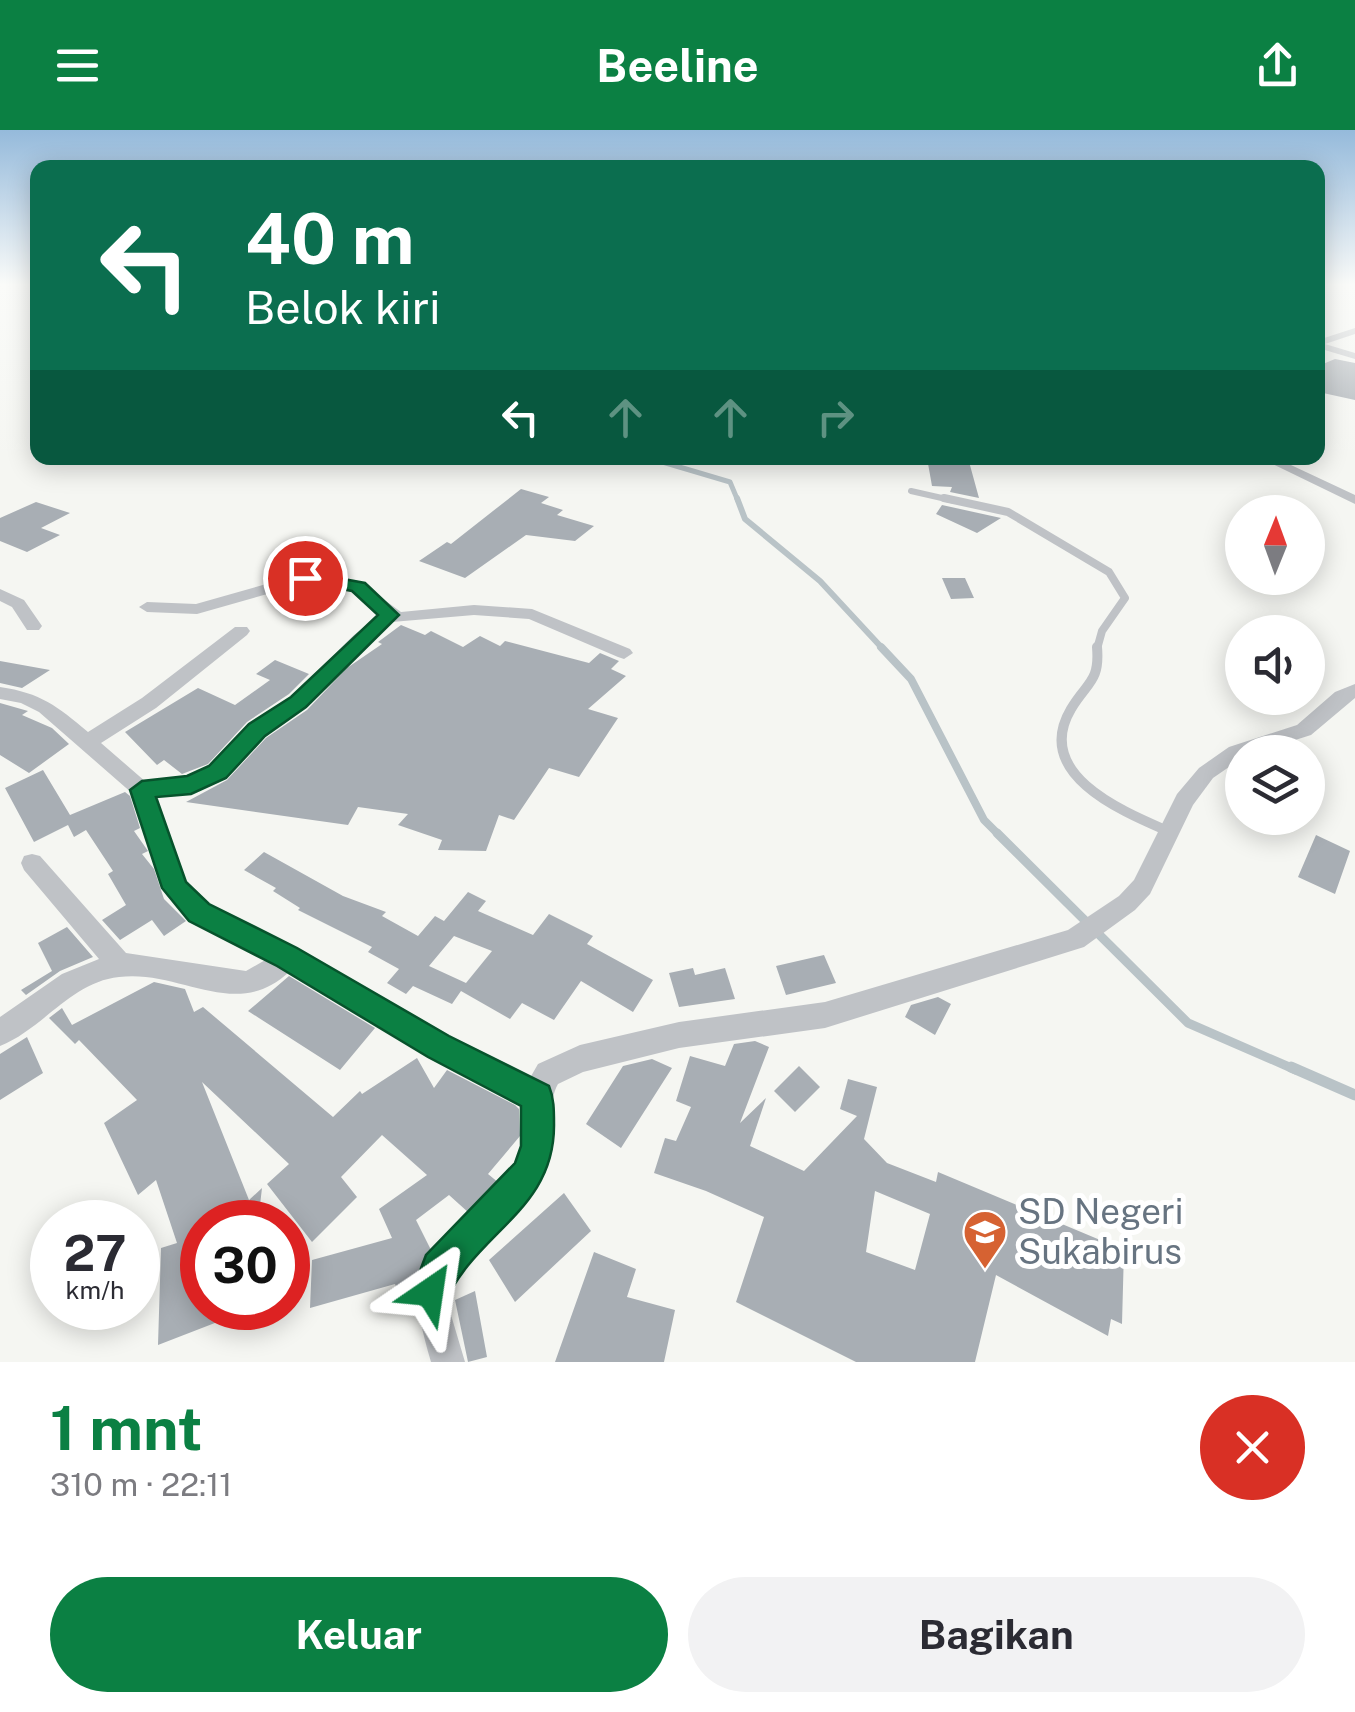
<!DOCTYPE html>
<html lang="id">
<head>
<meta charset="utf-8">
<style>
  body { margin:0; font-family:"Public Sans",sans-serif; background:#f2f2f3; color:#2b2b33; height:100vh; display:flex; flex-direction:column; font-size:38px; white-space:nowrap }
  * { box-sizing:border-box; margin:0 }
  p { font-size:32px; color:#7c7c81 }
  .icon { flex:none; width:55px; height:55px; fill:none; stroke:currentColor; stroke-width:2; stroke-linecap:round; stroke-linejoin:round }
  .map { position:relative; height:1232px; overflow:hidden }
  .drawer { display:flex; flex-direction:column; background:#fff; flex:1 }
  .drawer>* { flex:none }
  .hud { position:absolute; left:30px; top:30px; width:1295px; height:305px; border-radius:20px; box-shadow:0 5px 25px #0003; background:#0b6e4f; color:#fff; overflow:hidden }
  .needle { width:65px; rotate:1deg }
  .buttons { position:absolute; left:1225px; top:365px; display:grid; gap:20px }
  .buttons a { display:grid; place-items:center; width:100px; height:100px; border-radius:50%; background:#fff; box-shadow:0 5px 25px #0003; font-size:50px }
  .speed { position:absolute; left:30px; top:1070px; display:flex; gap:20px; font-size:50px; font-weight:700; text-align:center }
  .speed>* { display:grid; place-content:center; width:130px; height:130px; border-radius:50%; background:#fff; box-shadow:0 5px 25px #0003; line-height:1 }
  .speed small { font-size:25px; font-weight:400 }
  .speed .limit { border:15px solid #d22; background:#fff; color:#111 }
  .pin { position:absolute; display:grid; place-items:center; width:85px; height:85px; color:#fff; margin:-42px; border:5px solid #fff; border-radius:50%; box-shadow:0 2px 10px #0007 }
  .me { position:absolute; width:110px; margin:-55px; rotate:32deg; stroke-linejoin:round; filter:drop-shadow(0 0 8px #0008) }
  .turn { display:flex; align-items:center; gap:35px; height:210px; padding:0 50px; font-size:45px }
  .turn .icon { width:130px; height:130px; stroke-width:2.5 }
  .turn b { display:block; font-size:70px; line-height:85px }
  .lanes { display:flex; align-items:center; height:95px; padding:0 50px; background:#0003; justify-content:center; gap:50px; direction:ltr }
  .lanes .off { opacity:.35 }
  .round { display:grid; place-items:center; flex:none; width:105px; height:105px; border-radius:52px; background:#f2f2f3 }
  .head { display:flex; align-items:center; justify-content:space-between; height:170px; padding:0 50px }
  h1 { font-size:60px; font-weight:700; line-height:75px; color:#0b8043 }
  .cta { display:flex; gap:20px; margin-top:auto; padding:20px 50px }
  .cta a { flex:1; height:115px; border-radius:60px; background:#0b8043; color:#fff; font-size:40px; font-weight:700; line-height:115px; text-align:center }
  .cta a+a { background:#f2f2f3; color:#2b2b33 }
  header { display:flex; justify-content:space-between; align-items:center; height:130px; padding:0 50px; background:#0b8043; color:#fff; font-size:45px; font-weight:700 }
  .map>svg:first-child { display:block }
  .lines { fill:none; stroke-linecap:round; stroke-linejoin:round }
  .stream-far4 { stroke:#b9c3c7; stroke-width:5 }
  .stream-far3 { stroke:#b9c3c7; stroke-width:6 }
  .stream-far2 { stroke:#b9c3c7; stroke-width:8 }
  .stream-far1 { stroke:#b9c3c7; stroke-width:9 }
  .stream { stroke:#b9c3c7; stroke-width:11 }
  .building { fill:#a8aeb4; fill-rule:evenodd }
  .lane-far2 { stroke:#bfc2c6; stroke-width:6 }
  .lane-far1 { stroke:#bfc2c6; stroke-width:8 }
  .lane { stroke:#bfc2c6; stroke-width:10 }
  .street { fill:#bfc2c6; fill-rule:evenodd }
  .route { fill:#0b8043; stroke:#07532c; stroke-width:2.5 }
  .labels { text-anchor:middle; stroke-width:10; stroke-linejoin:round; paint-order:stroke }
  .near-poi-label { font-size:35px; fill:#677481; stroke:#fff; text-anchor:start }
</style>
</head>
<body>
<header><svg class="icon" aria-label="menu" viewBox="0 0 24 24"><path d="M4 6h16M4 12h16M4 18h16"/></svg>Beeline<svg class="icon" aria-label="share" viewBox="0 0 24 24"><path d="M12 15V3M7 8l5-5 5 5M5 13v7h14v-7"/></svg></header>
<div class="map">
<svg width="1355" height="1232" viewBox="0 0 1355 1232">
  <rect width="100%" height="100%" fill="#f5f6f2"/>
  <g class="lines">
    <path class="stream-far4" d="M649 328 730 352 738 371"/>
    <path class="stream-far3" d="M737 368 745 389 820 451 883 519"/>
    <path class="stream-far2" d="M881 517 911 549 984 690 1000 706"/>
    <path class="stream-far1" d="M997 703 1188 893 1296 940"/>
    <path class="stream" d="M1291 937 1355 965"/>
  </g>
  <path class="building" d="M1335 229 1355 233V270L1323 263 1325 255 1318 254V236Z
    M927 328H968L979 368 950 362 952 357 932 356Z
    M521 359 549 367 541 373 563 380 557 385 594 396 575 411 526 405 465 448 419 431 447 412 451 414Z
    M36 372 70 383 41 398 60 405 27 422 0 411V388Z
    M942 375 1001 388 977 403 936 384Z
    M942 448H965L974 468 951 469Z
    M401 495 425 505 431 501 463 517 480 506 500 516 505 511 589 533 600 523 619 531 611 539 626 546 588 579 618 588 579 647 549 638 514 690 499 685 486 721 438 720 442 710 398 695 408 684 358 677 348 695 186 672 227 650 266 608 307 580 347 538 382 514 378 512Z
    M275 530 309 544 289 564 247 592 208 634 182 644 164 630 157 635 125 602 198 558 235 575 270 550 256 544Z
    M0 531 50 540 22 558 0 553Z
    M0 573 28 581 22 585 52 598 69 614 29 643 0 625Z
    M43 640 70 685 125 662 130 666 140 698 134 701 148 721 142 724 154 739 164 769 186 791 164 806 152 790 120 810 102 790 126 775 108 744 113 741 86 700 74 707 68 695 34 712 5 658Z
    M1316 705 1350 721 1335 764 1298 747Z
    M264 722 343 766 386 782 382 786 418 806 435 786 444 791 468 762 486 771 478 781 533 805 549 784 593 806 587 814 653 850 633 882 581 851 554 890 522 873 510 889 461 861 452 874 413 856 406 864 387 853 399 839 368 822 372 817 298 780 300 778 273 761 276 758 244 740ZM454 806 492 821 466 853 429 836Z
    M67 797 93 827 60 841 26 865 21 860 52 841 38 813Z
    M824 825 836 853 786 865 776 836Z
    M693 838 695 845 725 838 735 869 679 877 669 843Z
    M289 846 375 898 340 940 248 881Z
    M154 852 185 859 194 882 203 877 333 987 360 961 362 964 417 928 434 958 447 940 515 975 519 979 520 1006 488 1044 499 1053 469 1083 449 1065 416 1090 431 1120 415 1150 399 1163 395 1154 310 1178 312 1130 392 1108 379 1079 427 1045 382 1005 341 1047 357 1067 312 1112 267 1054 289 1034 202 952 249 1070 262 1058 258 1092H202V1178L251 1179 158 1215 161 1118 177 1113 156 1050 138 1065 104 993 137 970 79 910 75 914 49 888 62 878 72 895Z
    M938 867 951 874 935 905 905 887 911 875Z
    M27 907 43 943 0 970V924Z
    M755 911 769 917 740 993 766 968 750 1016 804 1041 857 986 840 979 848 949 877 957 864 1009 887 1033 936 1052 938 1042 1124 1120 1122 1194 1111 1189 1108 1206 996 1145 975 1232H856L736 1172 764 1087 706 1061 654 1043 665 1008 676 1011 691 977 676 971 690 926 725 936 734 914ZM875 1061 930 1084 915 1140 866 1122Z
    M652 929 672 938 621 1018 586 994 623 936Z
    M799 936 820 957 795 982 774 961Z
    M564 1063 591 1101 515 1172 489 1130Z
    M594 1122 636 1139 627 1167 675 1180 664 1232H555Z
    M475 1161 487 1227 468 1232 455 1170Z"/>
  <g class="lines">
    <path class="lane-far2" d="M911 361 955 371"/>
    <path class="lane-far1" d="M944 368 1008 382 1109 442 1125 468 1102 501 1097 519"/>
    <path class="lane" d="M1097 517C1100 552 1087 552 1071 579 1032 645 1124 682 1170 702"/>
    <path class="street" d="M1355 198V204L1325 214 1355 223V229L1318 218V210Z
      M1260 328H1276L1355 365V374Z
      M305 443 360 452 401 482 474 475 532 479 630 519 633 523 624 529 618 527 529 489 474 485 392 492 366 513 305 577 264 605 224 647 191 663 155 667 185 754 207 776 296 819 449 908 530 948 538 934 580 915 679 892 825 872 1068 800 1119 766 1134 750 1177 664 1199 638 1229 617 1297 595 1335 562 1355 554V568L1311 605 1257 622H1242V628L1213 648 1193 675 1150 764 1135 780 1084 817 825 898 679 918 583 942 558 954C545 977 558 1006 550 1030 533 1082 485 1111 451 1150V1185L465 1232H431C400 1127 424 1136 491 1066 501 1056 514 1043 520 1029 527 1013 523 992 523 975L429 926 289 842C236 892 180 839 119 847 71 852 43 899 0 916V887L62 844 99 829 24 740 21 733 24 726 32 724 40 726 126 823 246 841 267 829 191 790 167 766 133 664 39 582 21 573 0 569V557C41 563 57 576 88 602L142 568 235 497H247L250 501 247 505 156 578 101 613 146 652 188 647 210 637 250 595 291 567 354 505 381 484 349 459 306 453 197 484 147 482 139 477 147 472 196 474Z
      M0 459 24 470 42 496 39 500H27L12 477 0 471Z"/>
  </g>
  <linearGradient id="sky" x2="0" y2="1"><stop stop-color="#95badb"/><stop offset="0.47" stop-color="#fafbf9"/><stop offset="1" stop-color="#fafbf9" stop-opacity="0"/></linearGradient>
  <rect width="1355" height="329" fill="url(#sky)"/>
  <path class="route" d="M305 442 365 453 399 485 306 577 265 606 226 648 191 664 156 667 186 752 209 774 297 818 449 906 549 956C554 968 554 980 554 994 555 1082 474 1102 444 1175L430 1181 417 1175 412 1162 426 1125 515 1033 521 1016V976L428 927 277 836 189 791 162 758 130 660 142 651 187 646 209 636 249 594 291 567 378 485 352 461 299 451 296 448Z"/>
  <defs>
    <symbol id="school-pin" viewBox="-11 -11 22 30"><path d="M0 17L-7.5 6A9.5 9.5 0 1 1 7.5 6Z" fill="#d66232" stroke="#fff"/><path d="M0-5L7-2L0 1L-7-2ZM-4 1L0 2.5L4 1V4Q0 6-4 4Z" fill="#fff"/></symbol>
  </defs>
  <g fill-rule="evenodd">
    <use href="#school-pin" x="960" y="1077" width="50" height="68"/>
  </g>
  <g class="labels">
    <g class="near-poi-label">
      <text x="1018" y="1094">SD Negeri<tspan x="1018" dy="40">Sukabirus</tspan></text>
    </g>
  </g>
</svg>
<div class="buttons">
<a><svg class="needle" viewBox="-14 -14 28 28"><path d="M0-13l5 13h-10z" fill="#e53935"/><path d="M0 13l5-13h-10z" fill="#7c7c81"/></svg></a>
<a><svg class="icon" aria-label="sound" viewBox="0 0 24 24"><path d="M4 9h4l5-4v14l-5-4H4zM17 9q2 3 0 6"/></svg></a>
<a><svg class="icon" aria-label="layers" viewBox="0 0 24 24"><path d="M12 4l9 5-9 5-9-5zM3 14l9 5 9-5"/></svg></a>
</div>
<div class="speed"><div>27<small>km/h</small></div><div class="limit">30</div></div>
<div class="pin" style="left:305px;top:448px;background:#d93025"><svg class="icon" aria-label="arrive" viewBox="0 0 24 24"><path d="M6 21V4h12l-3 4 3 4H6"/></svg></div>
<svg class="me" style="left:430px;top:1162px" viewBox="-20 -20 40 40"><path d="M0-17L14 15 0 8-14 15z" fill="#0b8043" stroke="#fff" stroke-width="4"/></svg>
<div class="hud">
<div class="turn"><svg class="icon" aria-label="left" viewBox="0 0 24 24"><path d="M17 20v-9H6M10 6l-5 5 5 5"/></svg><div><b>40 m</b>Belok kiri</div></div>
<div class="lanes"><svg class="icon" aria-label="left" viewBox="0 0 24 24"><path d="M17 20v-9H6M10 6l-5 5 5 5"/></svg><svg class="icon off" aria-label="ahead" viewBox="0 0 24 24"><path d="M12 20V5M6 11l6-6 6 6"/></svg><svg class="icon off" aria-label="ahead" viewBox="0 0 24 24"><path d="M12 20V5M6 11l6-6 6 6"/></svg><svg class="icon off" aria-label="right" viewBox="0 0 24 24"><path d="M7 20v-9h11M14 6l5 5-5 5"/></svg></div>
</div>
</div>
<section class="drawer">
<div class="head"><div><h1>1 mnt</h1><p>310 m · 22:11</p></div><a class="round" style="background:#d93025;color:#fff"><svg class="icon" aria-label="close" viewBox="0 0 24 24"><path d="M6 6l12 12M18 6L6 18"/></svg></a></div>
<div class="cta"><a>Keluar</a><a>Bagikan</a></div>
</section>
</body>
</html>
